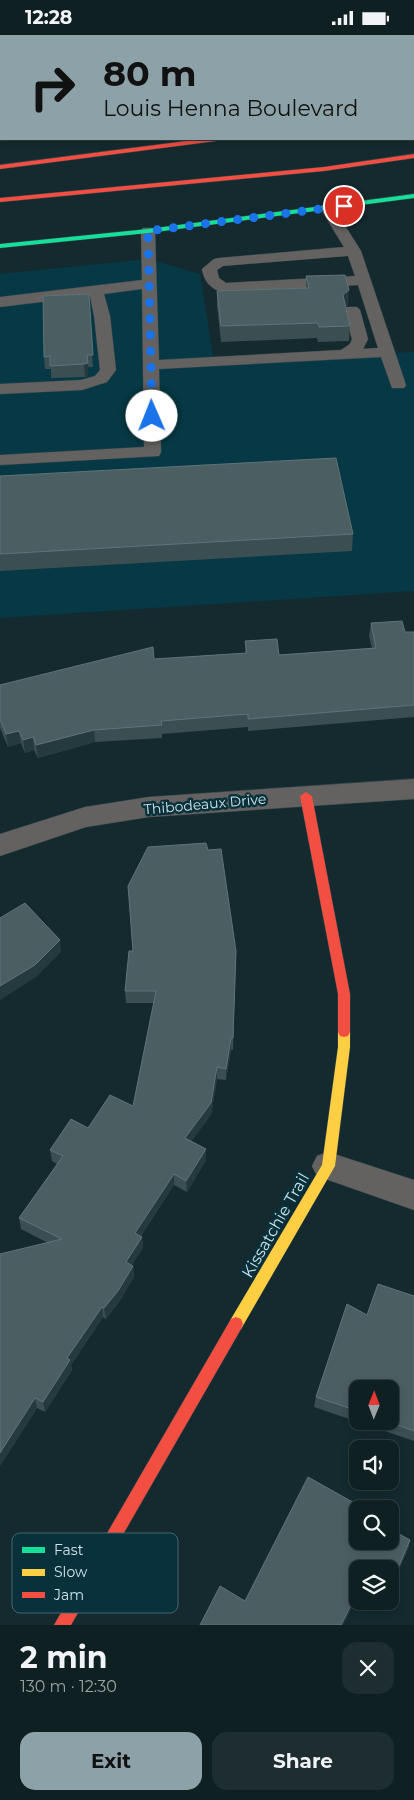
<!DOCTYPE html>
<html lang="en">
<head>
<meta charset="utf-8">
<style>
  body { margin:0; font-family:Montserrat,sans-serif; background:#1d2d30; color:#f1f3f6; height:100vh; display:flex; flex-direction:column; font-size:19px; white-space:nowrap }
  * { box-sizing:border-box; margin:0 }
  p { font-size:16px; color:#9ba3a6 }
  .icon { flex:none; width:28px; height:28px; fill:none; stroke:currentColor; stroke-width:2; stroke-linecap:round; stroke-linejoin:round }
  .map { position:relative; height:1590px; overflow:hidden }
  .sheet { display:flex; flex-direction:column; background:#0f2023; flex:1 }
  .sheet>* { flex:none }
  .guide { position:absolute; left:0px; top:0px; width:415px; height:105px; box-shadow:0 2px 8px #0003,0 0 0 1px #2f3e41; background:#8da2a8; color:#111; overflow:hidden }
  .needle { width:32px; rotate:1deg }
  .tools { position:absolute; left:349px; top:1345px; display:grid; gap:10px }
  .tools a { display:grid; place-items:center; width:50px; height:50px; border-radius:10px; background:#0f2023; box-shadow:0 2px 8px #0003,0 0 0 1px #2f3e41; font-size:25px }
  .pin { position:absolute; display:grid; place-items:center; width:42px; height:42px; color:#fff; margin:-21px; border:2px solid #fff; border-radius:50%; box-shadow:0 1px 5px #0007 }
  .me { position:absolute; width:55px; margin:-28px; rotate:359deg; stroke-linejoin:round; filter:drop-shadow(0 0 4px #0008) }
  .turn { display:flex; align-items:center; gap:18px; height:105px; padding:0 20px; font-size:22px }
  .turn .icon { width:65px; height:65px; stroke-width:2.5 }
  .turn b { display:block; font-size:35px; line-height:42px }
  .round { display:grid; place-items:center; flex:none; width:52px; height:52px; border-radius:15px; background:#1d2d30 }
  .head { display:flex; align-items:center; justify-content:space-between; height:85px; padding:0 20px }
  h1 { font-size:30px; font-weight:700; line-height:38px }
  .action { display:flex; gap:10px; margin-top:auto; padding:10px 20px }
  .action a { flex:1; height:58px; border-radius:15px; background:#8da2a8; color:#111; font-size:20px; font-weight:700; line-height:58px; text-align:center }
  .action a+a { background:#1d2d30; color:#f1f3f6 }
  .status { display:flex; justify-content:space-between; align-items:center; height:35px; padding:0 25px; background:#0f2023; direction:ltr }
  .status svg { height:14px; fill:currentColor }
  .map>svg:first-child { display:block }
  .built { fill:#063945 }
  .lines { fill:none; stroke-linecap:round; stroke-linejoin:round }
  .lane-casing { stroke:#34464a; stroke-width:1 }
  .street-casing { stroke:#34464a; stroke-width:1 }
  .fast-casing { stroke:#34464a; stroke-width:1 }
  .slow-casing { stroke:#34464a; stroke-width:1 }
  .jam-casing { stroke:#34464a; stroke-width:1 }
  .lane { fill:#636261; fill-rule:evenodd }
  .street { fill:#636261; fill-rule:evenodd }
  .fast { fill:#16e098; fill-rule:evenodd }
  .slow { fill:#ffcf43; fill-rule:evenodd }
  .jam { fill:#f24e42; fill-rule:evenodd }
  .wall { fill:#3b4f53; fill-rule:evenodd }
  .shaded-wall { fill:#253a3e }
  .building { fill:#4b5f63; stroke:#5f7378 }
  .route { stroke:#1a73e8; stroke-width:9; stroke-dasharray:0 16.2 }
  .labels { text-anchor:middle; stroke-width:5; stroke-linejoin:round; paint-order:stroke }
  .street-label { font-size:14px; fill:#cee2e9; stroke:#08313b }
  .near-street-label { font-size:16px; fill:#cee2e9; stroke:#08313b }
  .key { fill:#08313b; stroke:#43666f; stroke-width:1 }
  .key-label { font-size:14px; fill:#cee2e9 }
</style>
</head>
<body>
<div class="status"><b>12:28</b><svg viewBox="0 0 49 12"><path d="M0 12V9h3v3zM5 12V6h3v6zM10 12V3h3v9zM15 12V0h3v12zM26 1h20v11H26zM47 4h2v5h-2z"/></svg></div>
<div class="map">
<svg width="414" height="1590" viewBox="0 0 414 1590">
  <rect width="100%" height="100%" fill="#142a2f"/>
  <path class="built" d="M148 224 200 239 214 327 414 317V556L0 583V239Z"/>
  <g class="lines">
    <defs>
      <path id="lane" d="M327 169 332 170 361 216 406 350 404 353H392L381 322 159 334 161 417 159 421 0 430V420L144 412 142 254 104 259 110 281 116 335 107 347 82 355 0 359V349L81 345 95 341 100 335 94 281 90 261 0 272V262L142 245 141 196 143 193H153L155 196 159 325 341 315 350 309 352 304 344 275 347 272H357L360 275 368 304 363 314 378 313 358 250 224 258C211 254 204 247 202 234L214 224 219 223 344 212 320 173 322 170ZM348 221 355 241 226 248 219 243 217 235 223 231Z"/>
      <path id="street" d="M414 744V764L149 782 86 792 0 821V799L85 772 149 762Z
        M328 1117 414 1145V1175L317 1141 312 1131 317 1121Z"/>
      <path id="fast" d="M414 159V163L148 198 0 213V209L148 194Z"/>
      <path id="slow" d="M0 12H1V16H0Z
        M344 992 348 993 350 997V1012L335 1131 241 1294 236 1296 231 1294 229 1289 231 1284 322 1130 338 1012V997L340 993Z"/>
      <path id="jam" d="M0 53H1V57H0Z
        M202 104H220L216 106 0 134V130Z
        M414 119V123L324 136 0 167V163L324 132Z
        M306 757 312 761 350 959V997L348 1001 344 1002 340 1001 338 997V959L300 761Z
        M236 1282 241 1284 243 1289 241 1294 71 1590H54L231 1284Z"/>
    </defs>
    <use href="#lane" class="lane-casing"/>
    <use href="#street" class="street-casing"/>
    <use href="#fast" class="fast-casing"/>
    <use href="#slow" class="slow-casing"/>
    <use href="#jam" class="jam-casing"/>
    <use href="#lane" class="lane"/>
    <use href="#street" class="street"/>
    <use href="#fast" class="fast"/>
    <use href="#slow" class="slow"/>
    <use href="#jam" class="jam"/>
  </g>
  <path class="wall" d="M306 241 348 270 346 272 350 291 349 306 318 307 317 303 221 307 217 271V256L306 253Z
    M89 259 93 332H88V341L85 342 51 343V334H45L44 322Z
    M0 441 353 499 352 516 0 536Z
    M371 588 405 597H414V682L248 696V692L162 699V703L95 707 38 723 34 715 25 718 21 708 8 712 0 693V650L154 624 245 618V606L279 620 372 613 369 601Z
    M236 916 233 1015H231L226 1045 217 1044 211 1080 191 1106 206 1114V1125L187 1157 174 1150 141 1201 142 1202 143 1213 131 1230 133 1231 134 1242 119 1267 106 1284 103 1282 71 1330 72 1335 45 1377 37 1373 0 1431 48 1208 21 1194 19 1183 57 1129 52 1126 50 1115 88 1093 133 1071 154 968H126L125 956Z
    M414 1261V1406L314 1372 316 1362 367 1280ZM358 1354 390 1386H358Z
    M392 1495 410 1505 408 1514 394 1546 390 1544V1534L370 1533 245 1566Z"/>
  <path class="shaded-wall" d="M349 255 348 270 342 276 343 260Z
    M88 328V341L85 342 84 329Z
    M94 695 95 707 38 723 36 710Z
    M19 696 21 708 8 712 6 699Z
    M33 702 34 715 25 718 23 705Z
    M60 905 61 917 36 942 0 965V951Z
    M231 1003V1015L226 1045V1034Z
    M217 1032V1044L211 1080 185 1115V1103Z
    M206 1114V1125L187 1157 186 1146Z
    M174 1139V1150L136 1209 135 1198Z
    M142 1202 143 1213 127 1238 126 1227Z
    M133 1231 134 1242 119 1267 106 1284 104 1273Z
    M102 1272 103 1282 71 1330 72 1335 45 1377 43 1367 67 1323Z
    M35 1363 37 1373 0 1431V1418Z
    M410 1505 408 1514 394 1546 396 1538Z
    M358 1556V1560L343 1590H341Z"/>
  <path class="building" d="M345 240 349 255 343 260 350 291 319 292 318 288 221 291 217 256 309 253 306 241Z
    M89 259 93 320H87L88 328 84 329 50 331V321L44 322 43 261Z
    M336 423 353 499 0 519V441Z
    M402 586 405 597H414V670L248 684V679L161 686 162 690 94 695 36 710 33 702 23 705 19 696 6 699 0 684V650L153 612 154 624 247 618 245 606 277 604 279 620 376 613 371 588Z
    M206 808 208 815 221 814 236 916 233 1003H231L226 1034 217 1032 211 1068 185 1103 206 1114 186 1146 174 1139 135 1198 142 1202 126 1227 133 1231 118 1256 104 1273 102 1272 67 1323 70 1325 43 1367 35 1363 0 1418V1219L62 1204 19 1183 63 1121 50 1115 71 1084 88 1093 110 1060 133 1071 156 956H125L129 916H133L128 851 148 812Z
    M25 868 60 905 35 930 0 951V883Z
    M378 1249 414 1261V1396L386 1386H390V1354H358V1376L316 1362 347 1269 367 1280Z
    M308 1442 365 1474H358V1506H390V1488L393 1490 390 1494 410 1505 396 1538 390 1535V1534H388L372 1525 368 1534H358V1556L341 1590H200L220 1551 245 1566Z"/>
  <g class="lines">
    <path class="route" d="M152 381 148 196 344 171"/>
  </g>
  <g class="labels">
    <g class="street-label">
      <text transform="translate(205 769) rotate(-5)" y="5">Thibodeaux Drive</text>
    </g>
    <g class="near-street-label">
      <text transform="translate(275 1190) rotate(-60)" y="6">Kissatchie Trail</text>
    </g>
  </g>
  <rect x="12" y="1498" width="166" height="80" rx="8" class="key"/>
  <rect x="22" y="1512" width="23" height="6" fill="#16e098"/>
  <rect x="22" y="1534" width="23" height="7" fill="#ffcf43"/>
  <rect x="22" y="1557" width="23" height="6" fill="#f24e42"/>
  <g class="key-label">
    <text x="54" y="1520">Fast</text>
    <text x="54" y="1542">Slow</text>
    <text x="54" y="1565">Jam</text>
  </g>
</svg>
<div class="tools">
<a><svg class="needle" viewBox="-14 -14 28 28"><path d="M0-13l5 13h-10z" fill="#e53935"/><path d="M0 13l5-13h-10z" fill="#9ba3a6"/></svg></a>
<a><svg class="icon" aria-label="sound" viewBox="0 0 24 24"><path d="M4 9h4l5-4v14l-5-4H4zM17 9q2 3 0 6"/></svg></a>
<a><svg class="icon" aria-label="search" viewBox="0 0 24 24"><circle cx="10" cy="10" r="6"/><path d="M15 15l6 6"/></svg></a>
<a><svg class="icon" aria-label="layers" viewBox="0 0 24 24"><path d="M12 4l9 5-9 5-9-5zM3 14l9 5 9-5"/></svg></a>
</div>
<div class="pin" style="left:344px;top:171px;background:#d93025"><svg class="icon" aria-label="arrive" viewBox="0 0 24 24"><path d="M6 21V4h12l-3 4 3 4H6"/></svg></div>
<svg class="me" style="left:152px;top:381px" viewBox="-20 -20 40 40"><circle r="19" fill="#fff"/><path d="M0-13L10 11 0 6-10 11z" fill="#1a73e8"/></svg>
<div class="guide">
<div class="turn"><svg class="icon" aria-label="right" viewBox="0 0 24 24"><path d="M7 20v-9h11M14 6l5 5-5 5"/></svg><div><b>80 m</b>Louis Henna Boulevard</div></div>
</div>
</div>
<section class="sheet">
<div class="head"><div><h1>2 min</h1><p>130 m · 12:30</p></div><a class="round"><svg class="icon" aria-label="close" viewBox="0 0 24 24"><path d="M6 6l12 12M18 6L6 18"/></svg></a></div>
<div class="action"><a>Exit</a><a>Share</a></div>
</section>
</body>
</html>
